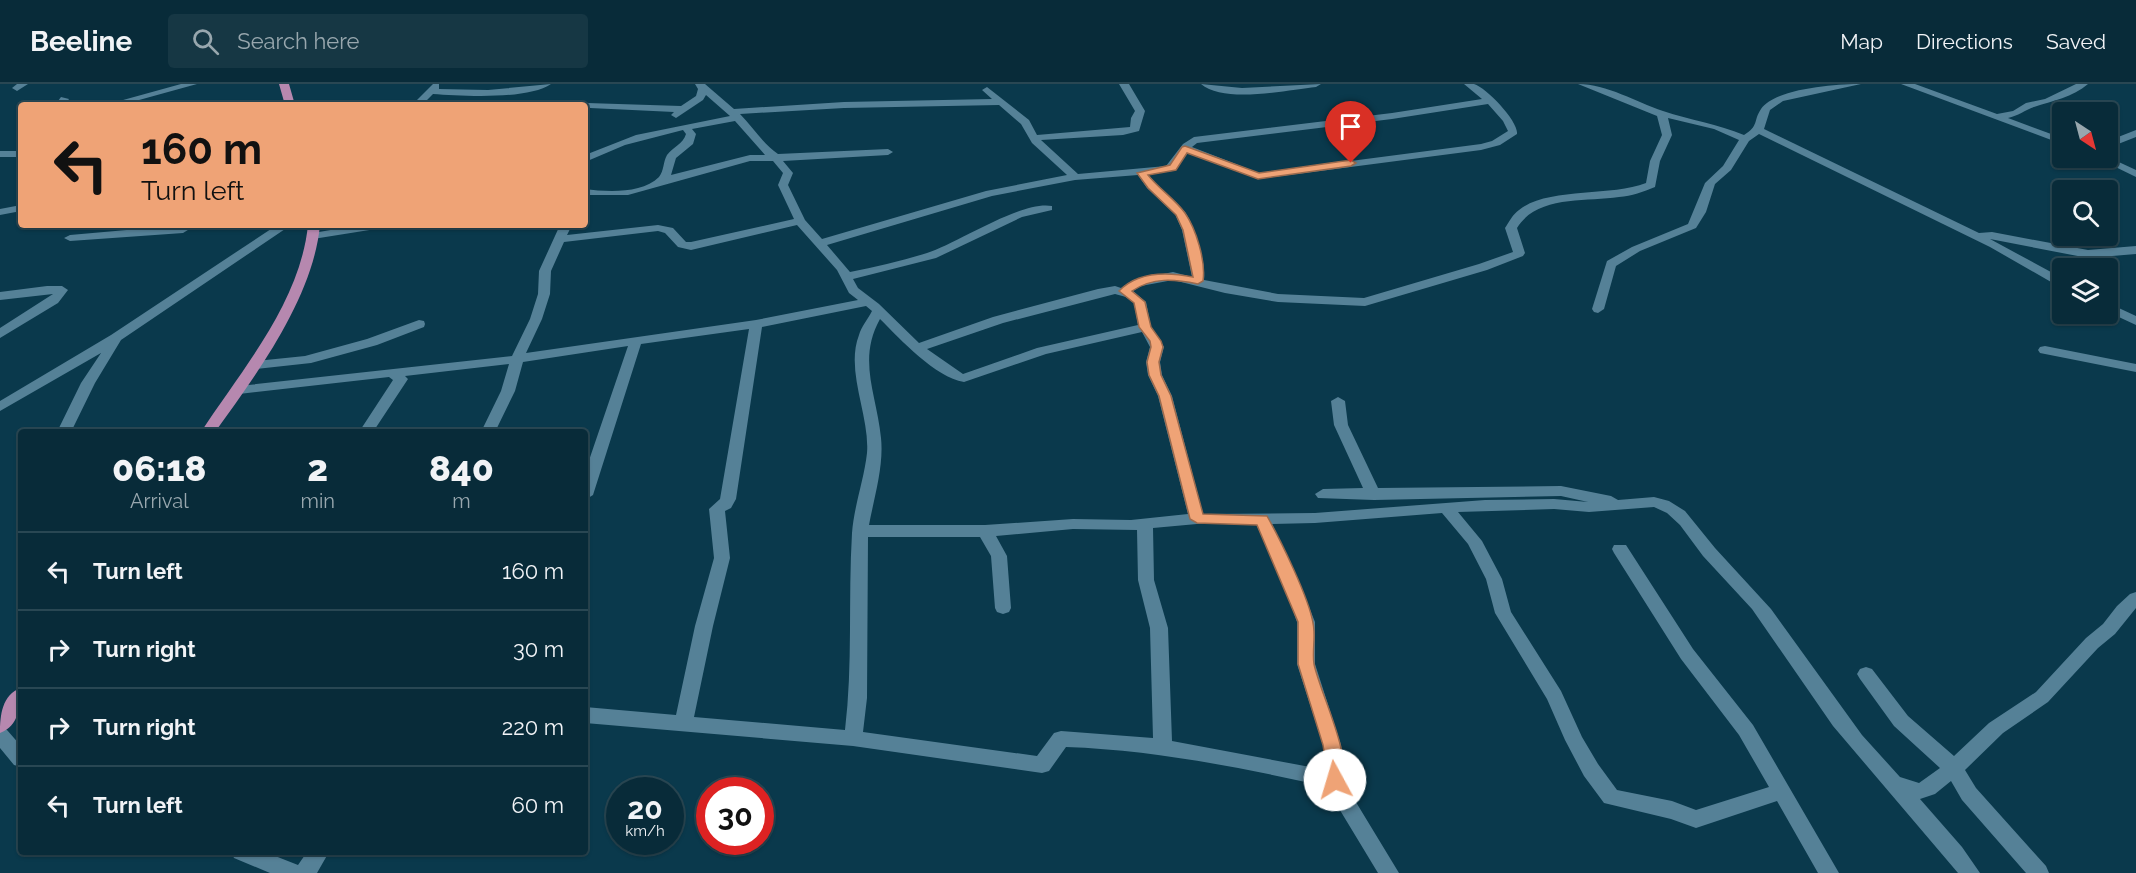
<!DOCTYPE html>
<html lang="en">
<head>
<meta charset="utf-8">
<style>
  body { margin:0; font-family:Raleway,sans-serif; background:#163744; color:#f1f3f6; height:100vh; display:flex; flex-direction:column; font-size:22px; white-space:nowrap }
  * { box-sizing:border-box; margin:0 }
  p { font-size:20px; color:#98a7ae }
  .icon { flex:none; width:33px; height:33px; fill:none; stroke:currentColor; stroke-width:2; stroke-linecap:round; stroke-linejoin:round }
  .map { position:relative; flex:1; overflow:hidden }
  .side { position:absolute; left:18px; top:345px; width:570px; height:426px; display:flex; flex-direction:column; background:#082b39; border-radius:6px; box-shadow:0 2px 4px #0004,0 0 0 2px #294753 }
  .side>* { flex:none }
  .hud { position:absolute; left:18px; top:18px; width:570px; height:126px; border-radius:6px; box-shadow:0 2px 4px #0004,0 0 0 2px #294753; background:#efa376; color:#111; overflow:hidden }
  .needle { width:39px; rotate:144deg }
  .buttons { position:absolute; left:2052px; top:18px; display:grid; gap:12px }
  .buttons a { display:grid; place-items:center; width:66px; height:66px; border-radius:6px; background:#082b39; box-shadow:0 2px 4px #0004,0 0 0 2px #294753; font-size:30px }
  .speed { position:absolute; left:606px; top:693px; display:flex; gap:12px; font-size:30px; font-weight:700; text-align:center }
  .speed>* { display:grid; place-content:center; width:78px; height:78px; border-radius:50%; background:#082b39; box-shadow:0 2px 4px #0004,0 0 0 2px #294753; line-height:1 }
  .speed small { font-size:15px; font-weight:400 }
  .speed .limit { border:9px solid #d22; background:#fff; color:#111 }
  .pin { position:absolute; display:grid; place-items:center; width:51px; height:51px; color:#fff; margin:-62px -26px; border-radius:50% 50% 50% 0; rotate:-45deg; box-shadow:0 0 6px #0007 }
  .pin .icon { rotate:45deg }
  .me { position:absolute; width:66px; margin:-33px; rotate:354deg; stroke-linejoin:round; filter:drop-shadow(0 0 4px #0008) }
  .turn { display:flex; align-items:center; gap:21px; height:126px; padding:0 24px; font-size:27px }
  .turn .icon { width:78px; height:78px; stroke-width:2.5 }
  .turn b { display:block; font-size:42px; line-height:51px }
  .eta { display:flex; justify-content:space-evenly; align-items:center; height:102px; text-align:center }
  .eta b { font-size:36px; font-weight:800; line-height:42px }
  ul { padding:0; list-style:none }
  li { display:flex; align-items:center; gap:18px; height:78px; padding:0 24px; border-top:2px solid #294753 }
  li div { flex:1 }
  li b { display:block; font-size:22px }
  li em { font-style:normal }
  header { display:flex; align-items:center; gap:36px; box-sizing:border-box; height:84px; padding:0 30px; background:#082b39; border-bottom:2px solid #294753 }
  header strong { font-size:28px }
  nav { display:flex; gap:33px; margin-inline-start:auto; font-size:21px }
  .search { width:420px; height:54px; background:#163744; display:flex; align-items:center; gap:15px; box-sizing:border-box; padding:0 21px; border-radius:6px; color:#98a7ae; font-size:22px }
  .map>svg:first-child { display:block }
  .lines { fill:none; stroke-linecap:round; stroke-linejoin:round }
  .minor { fill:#558197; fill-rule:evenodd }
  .major { fill:#b688af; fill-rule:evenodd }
  .route { fill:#efa376; stroke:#9b6a4d; stroke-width:1.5 }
</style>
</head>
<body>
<header>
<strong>Beeline</strong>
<div class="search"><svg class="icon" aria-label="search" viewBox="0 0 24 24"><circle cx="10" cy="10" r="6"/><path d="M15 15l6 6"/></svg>Search here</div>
<nav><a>Map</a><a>Directions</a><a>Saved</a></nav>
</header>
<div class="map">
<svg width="2136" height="789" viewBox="0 0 2136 789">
  <rect width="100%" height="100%" fill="#0a394c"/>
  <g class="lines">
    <path class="minor" d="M17 0H28L17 7 12 4Z
      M181 0H197L121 21H105Z
      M433 0H439V5L488 6 551 0C528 16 462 12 433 10L422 21H412Z
      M695 0H705L734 25 844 18 992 15 982 6 987 3 1029 36 1037 51 1130 43 1131 34 1135 27 1119 0H1129L1145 27 1139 47 1123 51 1041 56 1078 90 1166 82 1183 60 1194 53 1392 29 1482 15 1464 0C1468 0 1471 0 1474 0 1487 4 1519 38 1517 50L1500 61 1481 66 1258 95 1187 68 1173 87 1148 90C1158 105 1174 114 1185 128 1195 142 1206 179 1204 196L1278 210 1364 214 1479 180 1513 168 1505 144C1509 138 1513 130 1519 126 1547 103 1610 113 1646 99L1650 77 1662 51 1657 32 1578 0C1607 0 1636 18 1663 27 1690 36 1718 40 1744 51 1759 42 1753 37 1761 25 1775 4 1838 0 1861 0L1783 17 1770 26 1764 45 1979 149 1992 148 2088 166 2136 162V170L2088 174 1990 155 2062 194V203L2058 202 1990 163 1759 50 1749 57 1731 86 1715 100 1706 128 1696 144 1640 167 1616 182 1604 225 1598 229 1594 228 1592 225 1607 177 1632 163 1688 140 1705 99 1723 82 1739 56 1714 45 1668 34 1672 51 1660 77 1655 103C1643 108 1632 112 1619 113 1585 118 1537 111 1517 144L1525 169 1523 172 1487 186 1365 222 1278 218 1225 209 1173 196 1141 202 1133 207 1146 218 1151 243 1164 263 1160 278 1162 291 1172 312 1203 430 1315 429 1485 416 1554 415 1588 418 1561 412 1374 416 1318 414 1315 410 1323 405 1363 404 1334 341 1331 317 1338 313 1345 317 1348 341 1378 404 1561 402 1611 412 1618 416 1654 413 1669 417 1685 427 1715 464 1771 525 1862 651 1900 693 1919 699 1940 684 1894 642 1860 595 1857 590 1860 585 1866 583 1872 585 1908 632 1954 672 1989 639 2036 608 2086 554 2103 540 2117 522 2130 510 2136 508V524L2115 550 2098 564 2048 618 2003 649 1965 686 1976 704 2046 782 2049 789H2026L1962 716 1951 697 1935 710 1920 715 1962 763 1980 789H1958L1833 642 1752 525 1703 472 1680 441 1667 429 1654 423 1589 428 1554 425 1458 428 1482 457 1502 495 1511 528 1561 607 1582 653 1598 680 1617 706 1672 717 1696 726 1769 703 1739 651 1681 575 1614 469 1612 465 1614 461H1626L1693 565 1753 641 1839 789H1818L1777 717 1696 744 1671 735 1604 719 1584 692 1565 656 1547 615 1495 529 1486 495 1468 460 1442 429 1315 439 1272 440 1299 498 1315 538V580L1341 661 1348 705 1399 789H1378L1332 713 1329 703C1242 684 1155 666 1066 663L1049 687 1042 689 853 662 585 639V623L676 631 695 542 714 474 709 425 720 415 749 245 641 260 593 411 585 416V388L628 262 523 278 515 307 495 348H481L501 307 509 280 405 292 408 295 373 348H359L393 296 389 293 239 310 232 306 239 302 512 272 530 235 538 210 539 187 560 141H572L567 151 658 141 673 144 686 158H691L794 135 778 101 783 89 773 77H750L628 111H585V105C607 108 642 110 659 93 664 87 663 78 667 71 673 63 683 60 686 50L683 46 625 61 585 78V71L636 51 730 32 706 11 703 16 676 34 671 31 674 28 590 24 585 21 587 19 681 22 696 12 698 5ZM1488 20 1503 37 1508 47 1492 57 1481 60 1259 89 1192 63 1197 59 1392 35ZM999 21 1021 40 1032 59 1067 91 986 107 822 155 805 136 788 101 793 89 783 77 888 71 893 68 888 65 778 70C763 60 753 43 740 30L844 24ZM735 37 765 71H750L671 91 676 74 693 60 696 50 692 45ZM1138 91 1147 104 1175 130 1182 146 1192 193 1173 188 1133 196 1121 204 1115 202 1098 205 993 233 919 259 879 220 858 204 853 195 936 174 1022 133 1052 126V122C1022 116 958 159 927 169 902 177 875 183 850 188L827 161 992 112 1075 96ZM797 141 837 186 849 209 858 216 756 236 526 269 542 235 550 210 551 187 564 158 658 147 665 149 678 163 691 166ZM1115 210 1126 213 1134 219 1138 241 1037 264 963 290 927 265 1003 239ZM866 222 872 227C868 235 861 243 859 251 845 287 870 332 867 369 864 396 854 422 852 449 848 515 853 581 845 646L694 633 713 542 730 474 725 427 731 424 736 415 762 243ZM880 235C901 256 935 293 964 298L1046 270 1142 248 1150 263 1146 278 1148 291 1158 312 1188 430 1131 436 1073 435 985 441H869C874 414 884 382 881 354 877 311 857 276 880 235ZM1197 440H1256L1283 498 1297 538V580L1323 661 1326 686 1172 657 1168 544 1154 496 1153 444ZM1073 445 1137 446 1138 496 1150 544 1153 654 1061 647 1054 649 1037 672 863 648 867 614 868 453H980L991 472 995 524 997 528 1003 530 1009 528 1011 524 1007 472 996 452Z
      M1201 0 1242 4 1321 0 1316 3C1287 6 1224 20 1201 0Z
      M1901 0H1915L1997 30 2013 27 2026 19 2045 15 2076 0H2088C2073 13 2052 17 2034 23 2025 26 2018 32 2008 34L2062 54V60Z
      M61 13 69 15 65 21H55Z
      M2136 46V53L2108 64V57Z
      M0 67H21V73H0Z
      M2108 73 2136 86V93L2097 74Z
      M21 121V127L0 131V125Z
      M183 141H196L183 149 70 157 64 154 70 151Z
      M277 141H291L121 256 95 299 71 348H57L81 299 101 269 0 327V317L111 251Z
      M360 141H388L382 144 313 155 307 152 313 149Z
      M47 202H62L68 206 58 219 0 254V244L53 210 0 216V208Z
      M2108 219 2136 232V241L2108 228Z
      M419 236 424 237 425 240 424 243 377 261 311 279 256 285 249 281 256 277 305 272 367 255Z
      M2045 262 2136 280V288L2040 269 2038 266 2040 263Z
      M0 643 7 646 21 662V683L14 681 0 664Z
      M231 768H265L298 781 307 768H329L317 789H270L234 774Z"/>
    <path class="major" d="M279 0H289L295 21H285Z
      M308 141H320C313 214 257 290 215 348H201C242 285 300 219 308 141Z
      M21 604C21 621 19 642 0 649 0 632 2 610 21 604Z"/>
  </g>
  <path class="route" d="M1185 62 1259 89 1351 76 1356 79 1351 82 1258 95 1187 69 1176 86 1148 91C1159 105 1175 115 1185 129 1196 145 1206 177 1203 197L1198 200C1174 195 1153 193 1132 207L1145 218 1151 243 1161 257 1163 263 1159 278 1161 291 1171 312 1203 430 1267 432C1280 455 1309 514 1313 539 1316 552 1312 567 1314 580 1320 609 1354 675 1341 701L1335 703 1329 701 1323 661 1298 580V538L1257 441 1197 439 1190 435 1159 312 1149 291 1147 278 1151 263 1150 257 1139 243 1134 219 1119 207C1138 187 1168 188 1193 193L1183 146 1176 131 1148 104 1137 89 1170 81 1182 63Z"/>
</svg>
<div class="buttons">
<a><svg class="needle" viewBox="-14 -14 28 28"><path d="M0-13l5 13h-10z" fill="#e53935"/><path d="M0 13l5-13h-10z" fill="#98a7ae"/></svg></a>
<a><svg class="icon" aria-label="search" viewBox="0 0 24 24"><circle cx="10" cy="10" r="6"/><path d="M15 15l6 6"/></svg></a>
<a><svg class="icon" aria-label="layers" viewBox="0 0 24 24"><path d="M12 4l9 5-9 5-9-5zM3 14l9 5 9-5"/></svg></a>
</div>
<div class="speed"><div>20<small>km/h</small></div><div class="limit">30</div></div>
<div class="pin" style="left:1351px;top:79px;background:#d93025"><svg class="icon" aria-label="arrive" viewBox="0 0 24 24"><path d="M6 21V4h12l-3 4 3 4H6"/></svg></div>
<svg class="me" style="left:1335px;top:696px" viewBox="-20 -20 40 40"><circle r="19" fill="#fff"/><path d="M0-13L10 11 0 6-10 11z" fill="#efa376"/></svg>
<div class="hud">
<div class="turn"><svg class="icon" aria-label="left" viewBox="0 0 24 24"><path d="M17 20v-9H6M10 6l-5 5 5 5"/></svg><div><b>160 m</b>Turn left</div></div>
</div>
<section class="side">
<div class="eta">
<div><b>06:18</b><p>Arrival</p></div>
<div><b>2</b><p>min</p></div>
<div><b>840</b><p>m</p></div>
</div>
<ul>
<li><svg class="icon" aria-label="left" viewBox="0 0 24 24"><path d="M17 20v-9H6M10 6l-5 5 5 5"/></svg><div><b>Turn left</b></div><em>160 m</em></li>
<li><svg class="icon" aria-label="right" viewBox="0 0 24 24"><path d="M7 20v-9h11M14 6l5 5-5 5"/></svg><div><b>Turn right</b></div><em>30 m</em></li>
<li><svg class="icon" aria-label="right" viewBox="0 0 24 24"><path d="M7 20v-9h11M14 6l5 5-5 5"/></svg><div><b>Turn right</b></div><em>220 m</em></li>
<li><svg class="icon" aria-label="left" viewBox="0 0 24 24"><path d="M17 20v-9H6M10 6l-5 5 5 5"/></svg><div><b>Turn left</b></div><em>60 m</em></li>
</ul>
</section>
</div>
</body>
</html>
